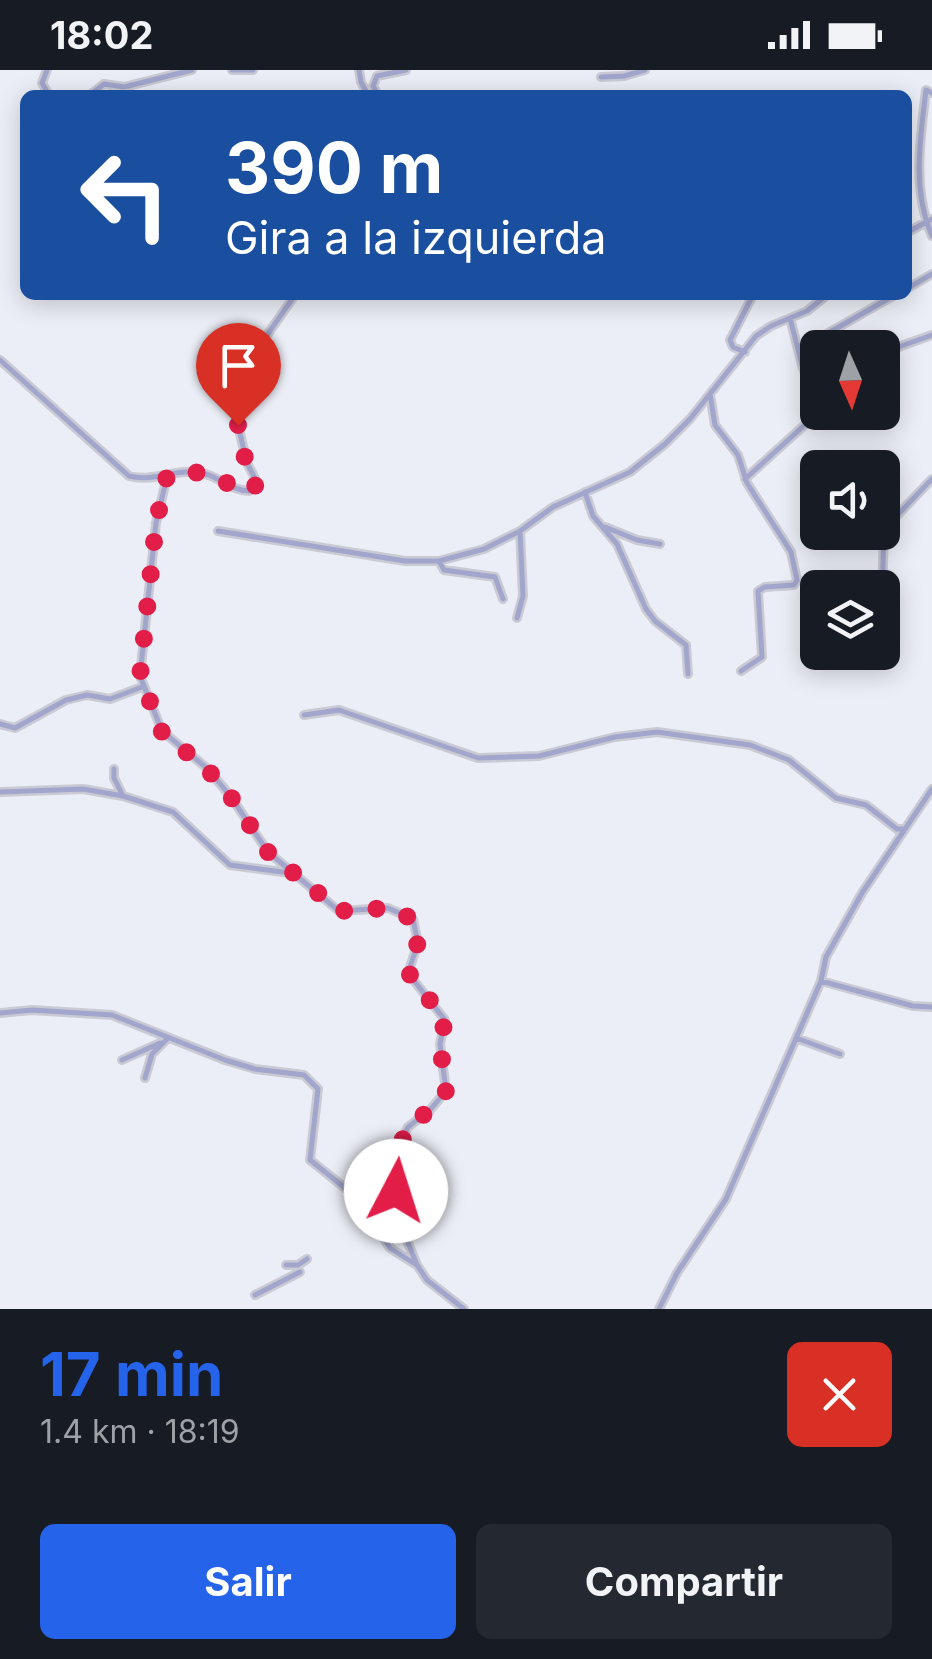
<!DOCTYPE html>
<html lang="es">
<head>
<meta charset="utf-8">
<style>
  body { margin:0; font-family:Inter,sans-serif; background:#242831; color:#f1f3f6; height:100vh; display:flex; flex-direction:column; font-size:38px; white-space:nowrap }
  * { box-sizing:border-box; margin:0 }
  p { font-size:32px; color:#9ea1a6 }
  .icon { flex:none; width:55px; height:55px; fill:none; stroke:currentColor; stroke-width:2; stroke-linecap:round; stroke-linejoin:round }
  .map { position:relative; height:1239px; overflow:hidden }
  .side { display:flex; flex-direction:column; background:#171b24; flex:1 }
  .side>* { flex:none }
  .banner { position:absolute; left:20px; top:20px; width:892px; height:210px; border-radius:15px; box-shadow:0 5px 25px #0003; background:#1a4fa0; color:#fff; overflow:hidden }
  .needle { width:65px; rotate:177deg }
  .controls { position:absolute; left:800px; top:260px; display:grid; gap:20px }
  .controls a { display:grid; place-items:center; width:100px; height:100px; border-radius:15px; background:#171b24; box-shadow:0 5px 25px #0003; font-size:50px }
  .pin { position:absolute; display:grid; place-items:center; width:85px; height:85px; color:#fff; margin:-102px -42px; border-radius:50% 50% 50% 0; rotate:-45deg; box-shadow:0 0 10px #0007 }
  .pin .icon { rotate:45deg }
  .me { position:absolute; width:110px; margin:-55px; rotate:5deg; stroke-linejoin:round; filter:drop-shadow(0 0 8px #0008) }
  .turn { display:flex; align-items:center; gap:35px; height:210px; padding:0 40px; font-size:45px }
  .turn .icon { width:130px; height:130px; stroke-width:2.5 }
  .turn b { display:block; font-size:70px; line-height:85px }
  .round { display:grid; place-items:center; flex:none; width:105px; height:105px; border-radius:15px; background:#242831 }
  .head { display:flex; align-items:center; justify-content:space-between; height:170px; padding:0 40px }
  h1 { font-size:60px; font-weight:700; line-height:75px; color:#2563eb }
  .button { display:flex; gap:20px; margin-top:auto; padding:20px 40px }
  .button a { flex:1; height:115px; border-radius:15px; background:#2563eb; color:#fff; font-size:40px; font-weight:700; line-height:115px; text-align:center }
  .button a+a { background:#242831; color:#f1f3f6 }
  .status { display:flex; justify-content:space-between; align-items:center; height:70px; padding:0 50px; background:#171b24; direction:ltr }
  .status svg { height:28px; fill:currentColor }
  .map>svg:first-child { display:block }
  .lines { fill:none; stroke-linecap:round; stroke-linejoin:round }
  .street-casing { stroke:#c9cad3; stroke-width:10 }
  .street { stroke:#a2a5cc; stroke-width:5 }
  .route { stroke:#e11d48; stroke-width:18; stroke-dasharray:0 32.4 }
</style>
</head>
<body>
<div class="status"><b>18:02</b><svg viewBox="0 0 49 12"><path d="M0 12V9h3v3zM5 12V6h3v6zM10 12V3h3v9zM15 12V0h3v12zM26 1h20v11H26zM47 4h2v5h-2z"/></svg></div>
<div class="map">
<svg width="932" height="1239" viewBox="0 0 932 1239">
  <rect width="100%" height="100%" fill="#eceef7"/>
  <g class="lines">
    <defs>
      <path id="street" d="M47 0 42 13 49 25
        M232 0H253
        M359 0 361 12 368 25
        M601 7 624 6 645 0
        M932 23 926 20C920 70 912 120 932 166
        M90 25 104 14 124 17 192 0
        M378 25 373 16 377 6 406 0
        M908 162 932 149
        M908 218 932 204
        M790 248 802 295 818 338
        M799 276 814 271 895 225
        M745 282 733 277 730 270 753 225
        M882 287 901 276 932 265
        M0 290 129 406C153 412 172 400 195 402 216 403 230 421 249 421L258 414 247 393 238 355 265 268 295 225
        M710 324 715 355 738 385 747 413 791 482 797 510 794 515 765 517 758 521 762 587 741 601
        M167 407 156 453 140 606 162 661 208 699 231 727 268 782 339 841 388 838 413 849 418 873 408 903 445 950 440 974 446 1021 430 1040 408 1057 398 1077 396 1121 402 1158 417 1195 427 1210 464 1239
        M745 409 819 342
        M585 422 593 446 617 474 646 539 655 551 686 575 688 604
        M605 457 637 470 660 474
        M218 461 405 491H439L484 479 520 461 553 437 630 402 665 374 690 349 756 266 771 256 807 241 827 225
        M439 491 444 500 495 507 503 529
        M882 531 884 459 932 409
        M517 548 523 526 520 461
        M304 645 339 640 478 688 539 686 615 667 657 662 750 675 789 690 836 728 866 735 897 759H904
        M0 654 15 658 66 630 87 625 110 629 142 617
        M114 699V708L123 726
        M0 722 83 719 123 726 173 742 230 795 290 803
        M821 911 913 936 932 937
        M0 943 32 940 112 945 225 990 255 999 304 1005 318 1019 310 1090 359 1129 390 1178 415 1194
        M796 968 840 984
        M122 990 160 973
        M145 1008 152 984 167 969
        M286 1195H298L307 1189
        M255 1225 300 1202
        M659 1239 677 1203 726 1129 821 911 826 887 862 823 932 719"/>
    </defs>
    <use href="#street" class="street-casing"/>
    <use href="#street" class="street"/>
  </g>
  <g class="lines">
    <path class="route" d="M238 355 246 393 256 406 255 418C235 425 227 409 209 404 194 401 182 403 167 406L156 453 140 606 162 662 208 700 231 727 268 782 340 841 388 838 413 849 418 872 408 902 445 950 440 974 446 1021C407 1067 397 1052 396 1121"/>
  </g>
</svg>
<div class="controls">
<a><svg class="needle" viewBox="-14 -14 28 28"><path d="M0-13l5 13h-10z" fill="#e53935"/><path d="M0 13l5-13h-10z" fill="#9ea1a6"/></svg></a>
<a><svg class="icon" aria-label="sound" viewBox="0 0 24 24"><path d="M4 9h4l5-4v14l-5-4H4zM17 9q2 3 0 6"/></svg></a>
<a><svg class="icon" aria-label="layers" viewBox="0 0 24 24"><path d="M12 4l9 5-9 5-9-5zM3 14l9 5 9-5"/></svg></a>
</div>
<div class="pin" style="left:238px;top:355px;background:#d93025"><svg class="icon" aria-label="arrive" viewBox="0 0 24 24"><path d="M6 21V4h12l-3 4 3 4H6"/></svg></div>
<svg class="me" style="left:396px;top:1121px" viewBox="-20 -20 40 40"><circle r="19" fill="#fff"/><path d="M0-13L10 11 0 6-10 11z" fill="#e11d48"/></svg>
<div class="banner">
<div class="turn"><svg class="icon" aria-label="left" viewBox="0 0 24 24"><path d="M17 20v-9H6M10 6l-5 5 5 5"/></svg><div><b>390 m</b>Gira a la izquierda</div></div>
</div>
</div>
<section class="side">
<div class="head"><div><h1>17 min</h1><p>1.4 km · 18:19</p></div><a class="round" style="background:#d93025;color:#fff"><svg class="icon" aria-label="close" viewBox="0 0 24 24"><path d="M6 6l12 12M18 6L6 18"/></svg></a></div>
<div class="button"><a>Salir</a><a>Compartir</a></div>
</section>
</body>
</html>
